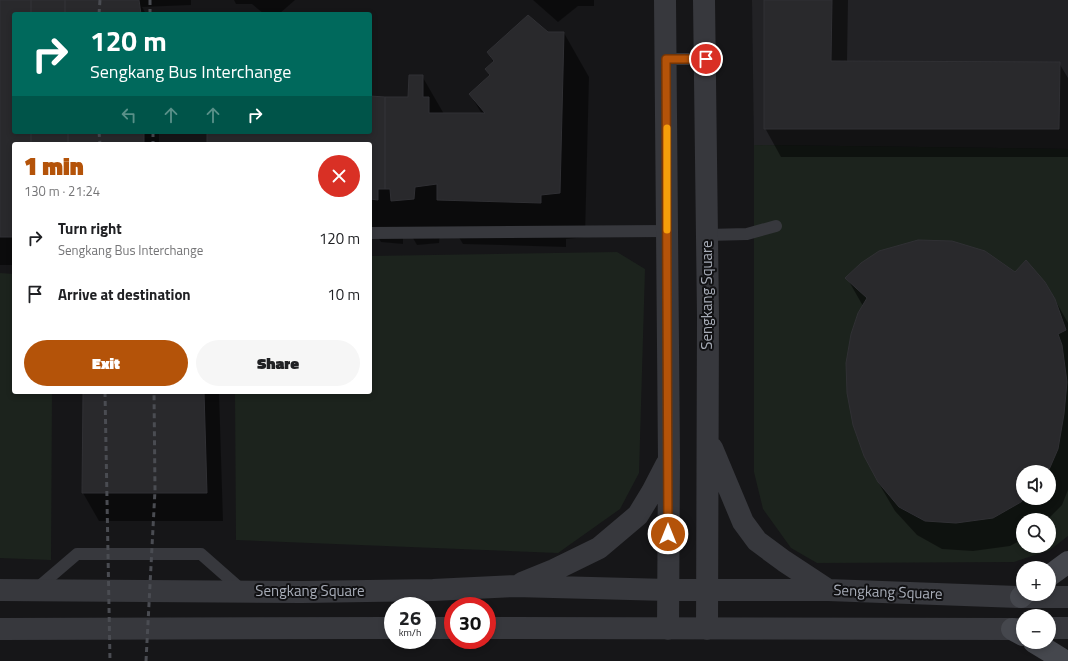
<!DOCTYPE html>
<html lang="en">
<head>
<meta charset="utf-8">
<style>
  body { margin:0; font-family:"Titillium Web",sans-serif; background:#f6f6f6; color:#202124; height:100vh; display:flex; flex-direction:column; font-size:15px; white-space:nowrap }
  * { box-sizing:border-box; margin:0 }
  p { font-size:13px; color:#757577 }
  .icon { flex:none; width:22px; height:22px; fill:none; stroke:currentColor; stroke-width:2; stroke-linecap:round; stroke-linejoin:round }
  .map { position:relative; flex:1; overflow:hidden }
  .side { position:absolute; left:12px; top:142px; width:360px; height:252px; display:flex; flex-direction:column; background:#fff; border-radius:4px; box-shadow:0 2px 6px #0003 }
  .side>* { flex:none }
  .guide { position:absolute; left:12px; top:12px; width:360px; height:122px; border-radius:4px; box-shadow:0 2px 6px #0003; background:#00695c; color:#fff; overflow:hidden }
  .buttons { position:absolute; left:1016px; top:465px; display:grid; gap:8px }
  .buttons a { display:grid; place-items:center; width:40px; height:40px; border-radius:50%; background:#fff; box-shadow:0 2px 6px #0003; font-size:20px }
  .speed { position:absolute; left:384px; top:597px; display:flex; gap:8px; font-size:20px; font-weight:700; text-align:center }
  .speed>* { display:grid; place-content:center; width:52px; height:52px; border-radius:50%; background:#fff; box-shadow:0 2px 6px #0003; line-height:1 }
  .speed small { font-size:10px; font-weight:400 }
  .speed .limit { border:6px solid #d22; background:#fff; color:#111 }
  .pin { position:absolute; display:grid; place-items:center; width:34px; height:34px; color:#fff; margin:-17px; border:2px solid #fff; border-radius:50%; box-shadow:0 1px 4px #0007 }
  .me { position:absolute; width:44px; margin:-22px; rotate:0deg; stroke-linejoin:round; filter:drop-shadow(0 0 3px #0008) }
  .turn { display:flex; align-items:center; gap:14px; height:84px; padding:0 12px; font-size:18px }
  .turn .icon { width:52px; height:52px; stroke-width:2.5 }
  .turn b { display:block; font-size:28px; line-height:34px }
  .lanes { display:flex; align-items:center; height:38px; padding:0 12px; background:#0003; justify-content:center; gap:20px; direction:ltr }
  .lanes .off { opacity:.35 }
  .round { display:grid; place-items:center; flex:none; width:42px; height:42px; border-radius:21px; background:#f6f6f6 }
  .headline { display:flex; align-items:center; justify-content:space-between; height:68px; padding:0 12px }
  h1 { font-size:24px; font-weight:800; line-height:30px; color:#b45309 }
  .cta { display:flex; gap:8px; margin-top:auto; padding:8px 12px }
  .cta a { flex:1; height:46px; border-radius:24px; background:#b45309; color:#fff; font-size:16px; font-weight:800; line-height:46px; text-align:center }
  .cta a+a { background:#f6f6f6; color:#202124 }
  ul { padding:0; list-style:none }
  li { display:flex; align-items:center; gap:12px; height:56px; padding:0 12px }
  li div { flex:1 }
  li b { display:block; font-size:15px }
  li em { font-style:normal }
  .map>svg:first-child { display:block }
  .built { fill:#222225 }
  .green { fill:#1c231d; fill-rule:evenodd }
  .shadow { fill:#0007; fill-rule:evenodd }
  .building { fill:#29292c; stroke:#303034 }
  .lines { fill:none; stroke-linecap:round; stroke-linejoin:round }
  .lane { stroke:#37383d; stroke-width:12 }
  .street { stroke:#37383d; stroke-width:22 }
  .secondary { stroke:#45474d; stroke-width:22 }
  .rail { stroke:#4a4c52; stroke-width:3; stroke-dasharray:5 4; stroke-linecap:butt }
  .route-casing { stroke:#753606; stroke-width:10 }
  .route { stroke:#b45309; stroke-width:7 }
  .slow { stroke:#f59e0b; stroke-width:7 }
  .labels { text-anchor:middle; stroke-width:4; stroke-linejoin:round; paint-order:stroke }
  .street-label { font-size:15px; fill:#a8adb8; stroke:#111113 }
</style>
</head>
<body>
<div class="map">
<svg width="1068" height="661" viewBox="0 0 1068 661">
  <rect width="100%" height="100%" fill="#161618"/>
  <path class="built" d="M752 0H1068V149L754 145Z"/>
  <path class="green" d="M754 145 1068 149V536L1050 550 1014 562 817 563 791 548 763 509 754 472ZM1023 472H1049V498H1023ZM1023 520H1049V546H1023Z
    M617 252 645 269 639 473 620 509 558 553 236 540 235 392H370V256Z
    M0 273 14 274V392H52L51 560 0 558Z"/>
  <path class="shadow" d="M0 0H191V5L142 7 146 14H14V132H159V144H14V265H0Z
    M234 0H295L279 14H264L252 4H236Z
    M533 0H594V6H578L558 22Z
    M765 0H848L847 62 1059 63 1068 78V157H781L765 128Z
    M547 33H564L589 77 585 237 566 239V247L463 244 454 229 440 231 439 243 417 245 410 233H403V244L381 242 373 229 370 228V144H208V132H370V93L372 97 409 98 422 76 444 114H482L470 94 490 77 486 69 494 63 488 53Z
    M1015 273 1045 282 1068 323V490L1062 505 1047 520H1023V539L1010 546 973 551 942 549 917 535 895 511 878 482 863 306 847 278ZM1023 472H1049V498H1023Z
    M84 392H219L223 521H99L83 493Z"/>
  <path class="building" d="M0 0H31V14H14V132H31V144H14V237H0Z
    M31 0H65V14H31Z
    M65 0H139L141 14H65Z
    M764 0H832L831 61 1060 62 1059 129H764Z
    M528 15 548 32H564L560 193 541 195V203L437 200V184L415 187 414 199 391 201 390 189H385V97H408L409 75H423V97H429V113H485L469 94 490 75 485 69 494 61 487 52Z
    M370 96 385 97V189H378V200L370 199V144H207V132H370Z
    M31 132H68V144H31Z
    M68 132H144V144H68Z
    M918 240 952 241 985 251 1015 272 1026 260 1045 282 1055 299 1066 330 1058 334 1062 345 1067 382 1064 414 1058 449 1048 472H1023V498H1025L1021 502 993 518 956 523 925 521 899 507 878 482 864 456 853 425 847 393 846 363 851 334 858 313 867 298 845 278 861 263 879 251Z
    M83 392H204L207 493H82Z"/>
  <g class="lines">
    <path class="lane" d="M666 59H706
      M370 233 667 231
      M707 235 747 234 776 226
      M35 590 77 554H201L243 591"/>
    <path class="street" d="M665 0 669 460 668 629
      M704 0 708 316 707 629
      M712 448 743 522 757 541 784 561 828 590
      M522 583 554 570 599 548 638 515 652 492 666 465
      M0 590 302 592 433 590 515 586 668 590H828L1021 597H1068
      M427 628H453
      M487 628 1023 629
      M1049 628H1068
      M0 629 393 628"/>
    <path class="secondary" d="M1049 576 1068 562
      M1021 597 1024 594
      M1012 629 1023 635
      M1034 642 1065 661"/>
    <path class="rail" d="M150 0V14
      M99 14 100 0
      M99 132 100 144
      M153 132V144
      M105 392 110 661
      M146 661 155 490 154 392"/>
  </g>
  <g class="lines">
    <defs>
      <path id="route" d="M668 534 666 59H706"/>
    </defs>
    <use href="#route" class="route-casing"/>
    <use href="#route" class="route"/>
    <path class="slow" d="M667 128V230"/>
  </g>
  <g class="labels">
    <g class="street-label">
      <text transform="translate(707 295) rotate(-90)" y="5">Sengkang Square</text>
      <text x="310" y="596">Sengkang Square</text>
      <text transform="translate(888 592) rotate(2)" y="5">Sengkang Square</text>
    </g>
  </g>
</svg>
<div class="buttons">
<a><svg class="icon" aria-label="sound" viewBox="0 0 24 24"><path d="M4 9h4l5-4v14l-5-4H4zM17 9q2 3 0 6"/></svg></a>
<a><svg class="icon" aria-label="search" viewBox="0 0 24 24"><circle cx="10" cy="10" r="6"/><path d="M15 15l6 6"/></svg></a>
<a>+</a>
<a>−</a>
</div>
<div class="speed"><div>26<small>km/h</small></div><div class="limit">30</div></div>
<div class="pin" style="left:706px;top:59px;background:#d93025"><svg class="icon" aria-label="arrive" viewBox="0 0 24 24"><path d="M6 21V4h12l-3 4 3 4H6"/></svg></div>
<svg class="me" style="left:668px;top:534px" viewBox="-20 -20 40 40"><circle r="17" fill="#b45309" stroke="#fff" stroke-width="3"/><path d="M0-11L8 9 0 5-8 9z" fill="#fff"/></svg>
<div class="guide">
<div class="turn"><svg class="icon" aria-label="right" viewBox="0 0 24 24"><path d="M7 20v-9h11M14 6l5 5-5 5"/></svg><div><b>120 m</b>Sengkang Bus Interchange</div></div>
<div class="lanes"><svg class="icon off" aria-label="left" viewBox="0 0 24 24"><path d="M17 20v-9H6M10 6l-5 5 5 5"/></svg><svg class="icon off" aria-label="ahead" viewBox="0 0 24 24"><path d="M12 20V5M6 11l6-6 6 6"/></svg><svg class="icon off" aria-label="ahead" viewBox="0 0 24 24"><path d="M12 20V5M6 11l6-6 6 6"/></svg><svg class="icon" aria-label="right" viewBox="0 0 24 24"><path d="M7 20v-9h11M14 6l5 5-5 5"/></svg></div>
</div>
<section class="side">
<div class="headline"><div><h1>1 min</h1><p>130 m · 21:24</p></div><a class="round" style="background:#d93025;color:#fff"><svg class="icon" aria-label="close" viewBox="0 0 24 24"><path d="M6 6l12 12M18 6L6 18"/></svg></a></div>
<ul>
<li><svg class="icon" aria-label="right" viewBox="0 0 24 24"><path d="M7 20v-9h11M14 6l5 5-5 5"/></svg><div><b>Turn right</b><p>Sengkang Bus Interchange</p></div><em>120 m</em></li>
<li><svg class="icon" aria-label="arrive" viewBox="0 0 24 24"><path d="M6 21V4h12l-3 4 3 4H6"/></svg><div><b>Arrive at destination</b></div><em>10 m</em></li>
</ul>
<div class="cta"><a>Exit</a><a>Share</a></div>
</section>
</div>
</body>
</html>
